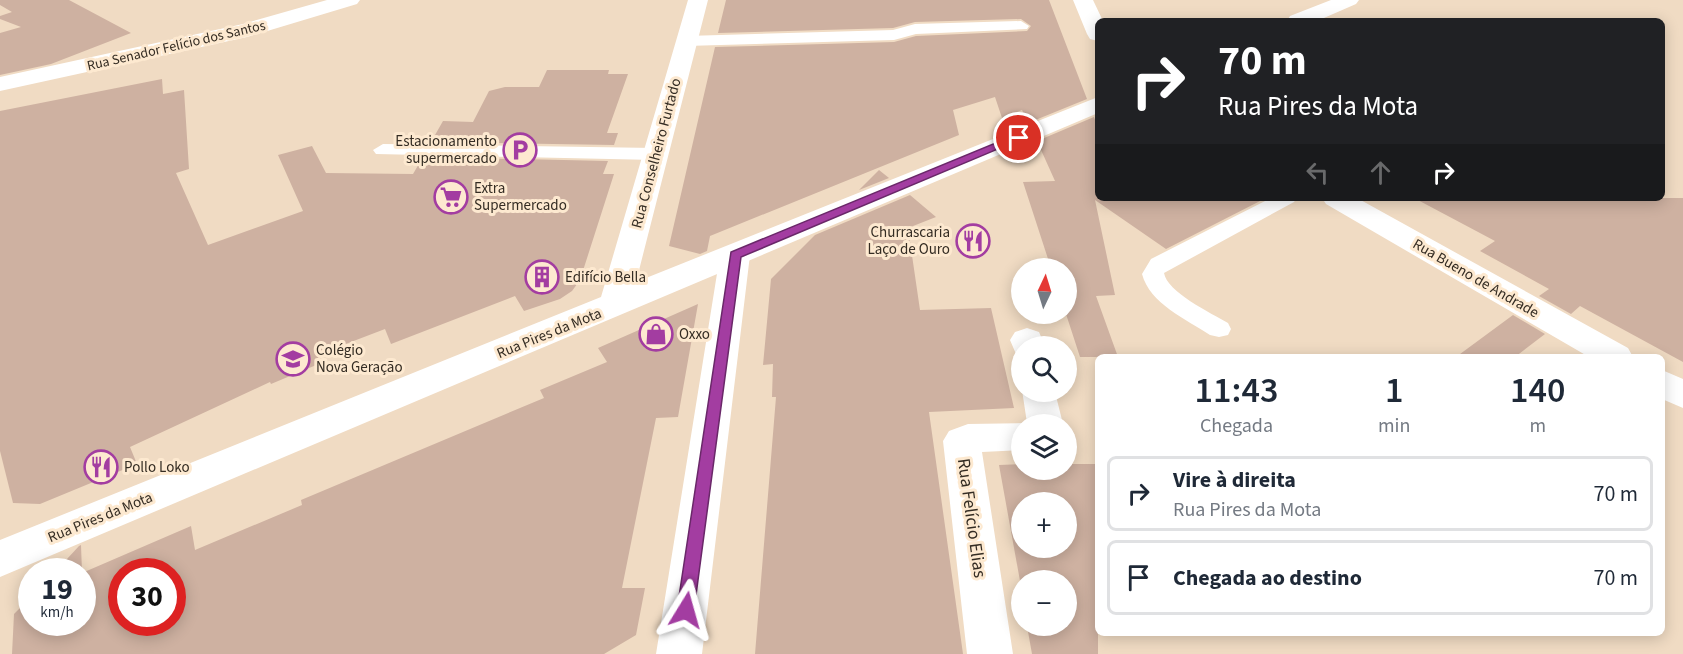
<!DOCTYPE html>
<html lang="pt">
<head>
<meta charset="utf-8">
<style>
  body { margin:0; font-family:"Source Sans 3",sans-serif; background:#f2f2f3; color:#1f2937; height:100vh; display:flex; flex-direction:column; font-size:22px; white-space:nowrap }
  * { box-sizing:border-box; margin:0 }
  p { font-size:20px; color:#747a83 }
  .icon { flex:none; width:33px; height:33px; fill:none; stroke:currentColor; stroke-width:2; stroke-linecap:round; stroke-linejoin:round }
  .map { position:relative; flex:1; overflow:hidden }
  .panel { position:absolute; left:1095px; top:354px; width:570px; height:282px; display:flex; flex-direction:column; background:#fff; border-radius:9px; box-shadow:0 3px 15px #0003 }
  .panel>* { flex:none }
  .banner { position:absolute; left:1095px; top:18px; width:570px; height:183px; border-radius:9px; box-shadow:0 3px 15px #0003; background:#202124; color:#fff; overflow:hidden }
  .needle { width:39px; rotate:4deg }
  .controls { position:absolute; left:1011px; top:258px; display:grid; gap:12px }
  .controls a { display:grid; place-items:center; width:66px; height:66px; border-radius:50%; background:#fff; box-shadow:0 3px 15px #0003; font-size:30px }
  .speed { position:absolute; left:18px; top:558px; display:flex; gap:12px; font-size:30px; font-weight:700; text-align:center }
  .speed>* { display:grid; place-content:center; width:78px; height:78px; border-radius:50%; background:#fff; box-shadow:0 3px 15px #0003; line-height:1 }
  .speed small { font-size:15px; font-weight:400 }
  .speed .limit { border:9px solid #d22; background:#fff; color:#111 }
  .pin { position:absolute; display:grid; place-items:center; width:51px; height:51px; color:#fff; margin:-26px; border:3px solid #fff; border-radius:50%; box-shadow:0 2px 6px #0007 }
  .me { position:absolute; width:66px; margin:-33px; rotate:8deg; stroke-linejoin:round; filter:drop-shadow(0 0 4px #0008) }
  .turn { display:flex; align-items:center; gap:21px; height:126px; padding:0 24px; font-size:27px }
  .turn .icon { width:78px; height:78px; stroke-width:2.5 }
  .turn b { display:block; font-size:42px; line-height:51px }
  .lanes { display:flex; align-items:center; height:57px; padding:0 24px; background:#0003; justify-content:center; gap:30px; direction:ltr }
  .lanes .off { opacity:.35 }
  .eta { display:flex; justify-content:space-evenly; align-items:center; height:102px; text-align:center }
  .eta b { font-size:36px; font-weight:600; line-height:42px }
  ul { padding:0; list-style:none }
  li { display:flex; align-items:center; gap:18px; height:75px; margin:0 12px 9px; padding:0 12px; border:3px solid #e0e1e3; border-radius:9px }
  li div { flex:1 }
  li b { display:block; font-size:22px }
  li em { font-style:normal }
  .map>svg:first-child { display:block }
  .building { fill:#ceb1a1; fill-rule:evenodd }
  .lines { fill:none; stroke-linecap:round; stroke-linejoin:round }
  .service { fill:#fff; fill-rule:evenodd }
  .minor { fill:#fff; fill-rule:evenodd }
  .tertiary { fill:#fff; fill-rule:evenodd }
  .route { fill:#a33da1; stroke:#6a2869; stroke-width:1.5 }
  .labels { text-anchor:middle; stroke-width:6; stroke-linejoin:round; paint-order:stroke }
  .far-street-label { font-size:14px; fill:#342c23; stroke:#fde9d0 }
  .poi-label { font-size:15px; fill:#342c23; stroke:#fde9d0; text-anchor:start }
  .street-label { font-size:15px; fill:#342c23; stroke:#fde9d0 }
  .near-street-label { font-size:18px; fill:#342c23; stroke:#fde9d0 }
</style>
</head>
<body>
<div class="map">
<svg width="1683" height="654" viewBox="0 0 1683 654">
  <rect width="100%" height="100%" fill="#f0dbc3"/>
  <path class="building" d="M0 0H69L131 33 51 64 0 75V33L21 27 0 19V16L12 12 0 5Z
    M726 0H1049L1087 99 1028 123 1022 110 1002 118 995 97 953 110 959 135 710 236 707 251 700 254 669 246 715 47 894 42 916 36 1027 31 1031 26 1021 19 915 22 893 28 718 33Z
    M547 70H609L608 74H628L607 133H618L614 145 431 142 443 121 473 122 489 91 505 87H539Z
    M162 79 163 94 184 90 189 169 176 173 208 245 303 211 278 155 312 146 326 173 413 174 423 157 608 161 603 174H614L580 280 572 291 560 299 524 311 515 296 391 344 385 329 317 355 321 363 271 384 270 382 130 447 137 464 40 504 13 503 0 451V111Z
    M1094 117 1098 128V198H1266L1166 249 1095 200 1115 295 1096 296 1118 357H1080L1066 314V268H1051L1023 182 1055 181 1037 141Z
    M879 170 889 178 859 190Z
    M910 195 936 217 908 228 920 310 991 308 1014 408 929 412 963 654H755L776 397H772L773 364 763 365 771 279 815 235Z
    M1414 198H1683V362L1580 306 1571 314 1539 296 1549 289 1480 251 1495 241Z
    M698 304 678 417 656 418 622 588H645L636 635 604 654H12L14 614 32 596V622H82V573L191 526 195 550 302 505 301 500 544 398 540 390 607 362 598 348ZM122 572H172V622H122Z
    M1513 315 1545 334 1515 357H1456Z
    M1022 464V470H1066V464H1098V654H1032L1027 626H1066V580H1022V592L999 465ZM1022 502H1066V548H1022Z
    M81 545 82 572H55L79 546Z"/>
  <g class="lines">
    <path class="service" d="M1021 21 1029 26 1027 29 916 34 894 40 686 46 678 41 686 36 893 30 915 24Z
      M383 144 655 148 665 154 655 160 376 154 373 150Z
      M1271 198H1297L1294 202 1164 273C1167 292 1211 313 1228 323L1231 329 1228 335 1219 337 1210 335C1186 319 1150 304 1142 274L1151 259Z"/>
    <path class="minor" d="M327 0H360L357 4 247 37 0 91V77L243 24Z
      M1331 0H1359L1356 4 1317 21H1287L1290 16Z
      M1322 198H1357L1628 348 1633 357H1589L1326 204Z
      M735 245 746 248 750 255 702 654H656L720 255 724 248Z
      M1027 328 1039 332 1045 346H1022V356L1016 354 1010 340 1015 332Z
      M1662 370 1683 379V408L1662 399Z
      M1022 390 1055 392 1063 424H1022V450L982 452 1013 654H967L943 441 949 431 968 424 1027 423Z"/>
    <path class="tertiary" d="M688 0H708L636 282 1098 97V113L0 577V540L601 297Z
      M1073 0H1093L1103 21H1098V41L1090 39 1087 34Z"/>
  </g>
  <path class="route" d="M1015 135 1024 138 741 257 694 610 692 616 686 618 679 616 677 610 731 252Z"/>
  <defs>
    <symbol id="parking-ring" viewBox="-11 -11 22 22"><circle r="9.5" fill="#fde9d0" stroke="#a33da1" stroke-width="1.5"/><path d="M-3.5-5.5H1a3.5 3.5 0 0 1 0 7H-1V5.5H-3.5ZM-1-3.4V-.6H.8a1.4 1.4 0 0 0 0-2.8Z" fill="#a33da1"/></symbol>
    <symbol id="supermarket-ring" viewBox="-11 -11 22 22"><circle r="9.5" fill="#fde9d0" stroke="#a33da1" stroke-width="1.5"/><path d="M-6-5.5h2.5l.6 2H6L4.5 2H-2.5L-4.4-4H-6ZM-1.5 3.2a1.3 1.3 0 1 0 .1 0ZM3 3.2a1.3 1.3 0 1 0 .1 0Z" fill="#a33da1"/></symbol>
    <symbol id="restaurant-ring" viewBox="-11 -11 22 22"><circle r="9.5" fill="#fde9d0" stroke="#a33da1" stroke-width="1.5"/><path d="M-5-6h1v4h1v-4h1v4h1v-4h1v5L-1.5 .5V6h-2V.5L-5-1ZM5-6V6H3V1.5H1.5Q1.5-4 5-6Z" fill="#a33da1"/></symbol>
    <symbol id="building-ring" viewBox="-11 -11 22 22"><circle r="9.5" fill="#fde9d0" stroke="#a33da1" stroke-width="1.5"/><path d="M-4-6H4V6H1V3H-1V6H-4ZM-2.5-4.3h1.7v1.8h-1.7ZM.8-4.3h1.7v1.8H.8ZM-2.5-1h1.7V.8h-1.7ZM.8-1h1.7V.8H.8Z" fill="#a33da1"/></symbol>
    <symbol id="shop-ring" viewBox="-11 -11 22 22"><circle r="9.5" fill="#fde9d0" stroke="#a33da1" stroke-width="1.5"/><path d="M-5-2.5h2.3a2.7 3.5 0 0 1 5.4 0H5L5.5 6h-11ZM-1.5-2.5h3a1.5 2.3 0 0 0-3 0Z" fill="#a33da1"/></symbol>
    <symbol id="school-ring" viewBox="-11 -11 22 22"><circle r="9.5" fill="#fde9d0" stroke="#a33da1" stroke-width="1.5"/><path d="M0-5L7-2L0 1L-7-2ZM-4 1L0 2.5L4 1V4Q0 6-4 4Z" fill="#a33da1"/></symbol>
  </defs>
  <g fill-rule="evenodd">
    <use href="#parking-ring" x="501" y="131" width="38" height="38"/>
    <use href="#supermarket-ring" x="432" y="178" width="38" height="38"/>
    <use href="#restaurant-ring" x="954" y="222" width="38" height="38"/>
    <use href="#building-ring" x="523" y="258" width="38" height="38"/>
    <use href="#shop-ring" x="637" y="315" width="38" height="38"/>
    <use href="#school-ring" x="274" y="340" width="38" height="38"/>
    <use href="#restaurant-ring" x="82" y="448" width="38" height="38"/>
  </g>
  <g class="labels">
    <g class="far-street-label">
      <text transform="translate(176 45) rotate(-13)" y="5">Rua Senador Felício dos Santos</text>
    </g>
    <g class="poi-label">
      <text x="497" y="146" text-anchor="end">Estacionamento<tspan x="497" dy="17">supermercado</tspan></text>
      <text x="474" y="193">Extra<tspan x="474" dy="17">Supermercado</tspan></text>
      <text x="950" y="237" text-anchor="end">Churrascaria<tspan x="950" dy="17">Laço de Ouro</tspan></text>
      <text x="565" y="282">Edifício Bella</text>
      <text x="679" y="339">Oxxo</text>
      <text x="316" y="355">Colégio<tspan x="316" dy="17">Nova Geração</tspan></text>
      <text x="124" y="472">Pollo Loko</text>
    </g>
    <g class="street-label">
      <text transform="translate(656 153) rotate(-75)" y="5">Rua Conselheiro Furtado</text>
      <text transform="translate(1476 278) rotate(30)" y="5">Rua Bueno de Andrade</text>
      <text transform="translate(549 333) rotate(-22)" y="5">Rua Pires da Mota</text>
      <text transform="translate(100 517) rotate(-22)" y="5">Rua Pires da Mota</text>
    </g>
    <g class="near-street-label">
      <text transform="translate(972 518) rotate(82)" y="6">Rua Felício Elias</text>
    </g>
  </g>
</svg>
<div class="controls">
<a><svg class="needle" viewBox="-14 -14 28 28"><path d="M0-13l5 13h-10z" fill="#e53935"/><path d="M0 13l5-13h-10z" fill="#747a83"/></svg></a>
<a><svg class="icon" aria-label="search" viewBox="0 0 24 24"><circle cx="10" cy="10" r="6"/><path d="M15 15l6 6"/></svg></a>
<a><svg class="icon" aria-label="layers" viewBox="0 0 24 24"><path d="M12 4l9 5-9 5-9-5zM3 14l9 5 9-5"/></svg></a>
<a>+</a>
<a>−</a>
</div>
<div class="speed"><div>19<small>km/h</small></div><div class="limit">30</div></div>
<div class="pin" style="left:1019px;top:138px;background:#d93025"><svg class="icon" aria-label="arrive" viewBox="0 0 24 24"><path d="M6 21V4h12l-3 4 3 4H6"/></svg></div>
<svg class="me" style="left:686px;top:610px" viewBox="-20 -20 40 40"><path d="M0-17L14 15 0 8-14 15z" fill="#a33da1" stroke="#fff" stroke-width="4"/></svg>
<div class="banner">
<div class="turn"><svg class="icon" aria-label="right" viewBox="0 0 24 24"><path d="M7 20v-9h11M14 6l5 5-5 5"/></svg><div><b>70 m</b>Rua Pires da Mota</div></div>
<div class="lanes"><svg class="icon off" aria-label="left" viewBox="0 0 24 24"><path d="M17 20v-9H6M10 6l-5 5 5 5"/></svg><svg class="icon off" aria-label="ahead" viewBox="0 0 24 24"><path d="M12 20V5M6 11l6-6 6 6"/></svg><svg class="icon" aria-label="right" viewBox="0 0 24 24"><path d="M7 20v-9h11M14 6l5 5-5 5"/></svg></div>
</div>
<section class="panel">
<div class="eta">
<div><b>11:43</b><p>Chegada</p></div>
<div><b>1</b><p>min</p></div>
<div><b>140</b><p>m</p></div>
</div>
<ul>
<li><svg class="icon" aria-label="right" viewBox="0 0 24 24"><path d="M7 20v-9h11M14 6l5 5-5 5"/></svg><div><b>Vire à direita</b><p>Rua Pires da Mota</p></div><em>70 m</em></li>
<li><svg class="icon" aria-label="arrive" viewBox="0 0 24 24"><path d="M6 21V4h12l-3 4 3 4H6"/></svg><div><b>Chegada ao destino</b></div><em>70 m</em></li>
</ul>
</section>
</div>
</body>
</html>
